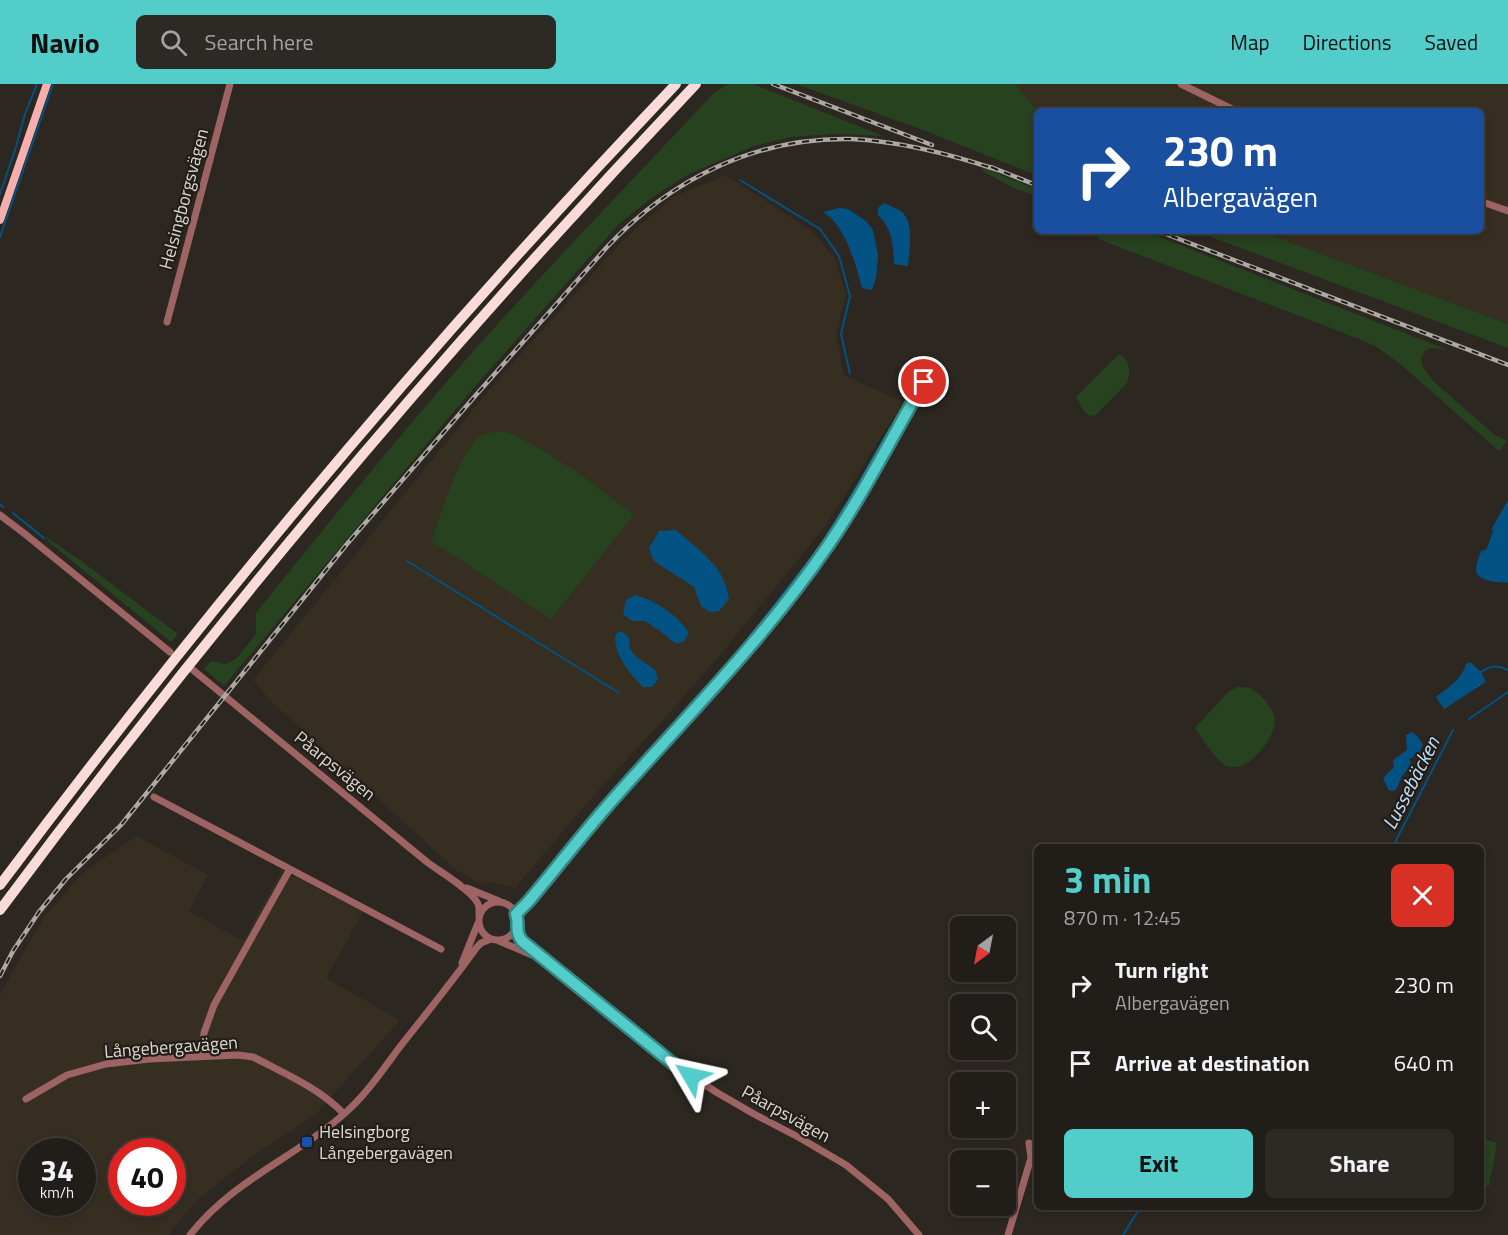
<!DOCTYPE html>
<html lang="en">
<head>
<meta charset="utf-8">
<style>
  body { margin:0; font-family:"Titillium Web",sans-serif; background:#2d2a26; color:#f1f3f6; height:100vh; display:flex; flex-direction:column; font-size:22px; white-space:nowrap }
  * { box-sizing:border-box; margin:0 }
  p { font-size:20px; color:#a2a2a2 }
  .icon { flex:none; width:33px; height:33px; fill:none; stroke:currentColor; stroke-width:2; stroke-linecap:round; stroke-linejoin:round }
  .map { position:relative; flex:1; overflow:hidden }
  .panel { position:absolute; left:1034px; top:760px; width:450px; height:366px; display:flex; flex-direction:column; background:#211d19; border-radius:9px; box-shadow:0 3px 9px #0003,0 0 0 2px #3e3b38 }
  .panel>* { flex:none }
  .banner { position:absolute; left:1034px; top:24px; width:450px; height:126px; border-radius:9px; box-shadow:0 3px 9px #0003,0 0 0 2px #3e3b38; background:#1a4fa0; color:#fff; overflow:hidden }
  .needle { width:39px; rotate:212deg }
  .controls { position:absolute; left:950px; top:832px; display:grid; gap:12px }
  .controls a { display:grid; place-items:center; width:66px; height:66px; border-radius:9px; background:#211d19; box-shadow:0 3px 9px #0003,0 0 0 2px #3e3b38; font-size:30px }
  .speed { position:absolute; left:18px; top:1054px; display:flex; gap:12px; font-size:30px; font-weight:700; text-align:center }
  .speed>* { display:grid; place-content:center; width:78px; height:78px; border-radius:50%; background:#211d19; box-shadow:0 3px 9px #0003,0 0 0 2px #3e3b38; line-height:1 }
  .speed small { font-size:15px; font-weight:400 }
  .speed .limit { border:9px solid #d22; background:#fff; color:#111 }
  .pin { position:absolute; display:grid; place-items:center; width:51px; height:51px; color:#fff; margin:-26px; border:3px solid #fff; border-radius:50%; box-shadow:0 2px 6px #0007 }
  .me { position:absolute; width:66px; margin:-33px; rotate:306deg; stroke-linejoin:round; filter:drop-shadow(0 0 4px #0008) }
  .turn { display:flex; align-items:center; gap:21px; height:126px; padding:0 30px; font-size:27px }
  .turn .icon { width:78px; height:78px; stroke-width:2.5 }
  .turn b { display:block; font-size:42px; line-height:51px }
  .round { display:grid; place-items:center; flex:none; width:63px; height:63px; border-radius:9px; background:#2d2a26 }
  .overview { display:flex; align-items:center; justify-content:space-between; height:102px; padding:0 30px }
  h1 { font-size:36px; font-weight:700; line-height:45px; color:#53cdca }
  .primary-button { display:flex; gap:12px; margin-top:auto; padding:12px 30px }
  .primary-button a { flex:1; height:69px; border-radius:9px; background:#53cdca; color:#111; font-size:24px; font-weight:700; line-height:69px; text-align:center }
  .primary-button a+a { background:#2d2a26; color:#f1f3f6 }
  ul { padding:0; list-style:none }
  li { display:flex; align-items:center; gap:18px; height:78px; padding:0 30px }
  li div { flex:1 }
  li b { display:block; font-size:22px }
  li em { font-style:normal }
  header { display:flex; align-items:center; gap:36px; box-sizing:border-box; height:84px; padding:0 30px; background:#53cdca; color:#111 }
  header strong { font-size:28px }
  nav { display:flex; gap:33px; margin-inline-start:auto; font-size:21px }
  .search { width:420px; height:54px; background:#2d2a26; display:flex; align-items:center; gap:15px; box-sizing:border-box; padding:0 21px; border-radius:9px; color:#a2a2a2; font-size:22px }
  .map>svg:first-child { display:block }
  .built { fill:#372e22; fill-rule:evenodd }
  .green { fill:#26421f }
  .water { fill:#025283 }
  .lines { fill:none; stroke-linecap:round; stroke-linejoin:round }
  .stream { stroke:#025283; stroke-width:2 }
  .minor { stroke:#9d6463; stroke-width:7 }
  .major { stroke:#f6afad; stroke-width:8 }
  .highway { stroke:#f9dbda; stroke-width:10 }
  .rail-casing { stroke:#ada9a5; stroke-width:4.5 }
  .rail { stroke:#221e17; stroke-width:2; stroke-dasharray:7; stroke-linecap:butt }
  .route-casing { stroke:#368583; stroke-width:15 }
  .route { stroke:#53cdca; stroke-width:10 }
  .transit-dot { fill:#1a4fb4; stroke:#221e17; stroke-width:2 }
  .labels { text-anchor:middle; stroke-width:4.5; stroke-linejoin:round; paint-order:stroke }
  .street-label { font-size:18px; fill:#dbd8d4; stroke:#221e17 }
  .poi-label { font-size:18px; fill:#dbd8d4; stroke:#221e17; text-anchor:start }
  .water-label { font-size:20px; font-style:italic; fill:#bfe1fe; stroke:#221e17 }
</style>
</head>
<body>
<header>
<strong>Navio</strong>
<div class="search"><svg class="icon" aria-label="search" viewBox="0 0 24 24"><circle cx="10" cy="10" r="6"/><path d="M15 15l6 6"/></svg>Search here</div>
<nav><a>Map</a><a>Directions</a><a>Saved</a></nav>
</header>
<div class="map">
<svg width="1508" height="1151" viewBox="0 0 1508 1151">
  <rect width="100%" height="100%" fill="#2c2721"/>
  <path class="built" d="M1015 0H1508V240L1260 147H1480V27H1038Z
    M726 91 813 148 835 175 846 211 836 250 844 291 903 318 827 440 725 565 673 625 597 708 515 804 492 798 481 800 456 786 272 618 253 596 489 306 624 155 673 113Z
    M137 752 208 791 189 827 243 857 282 786 363 828 326 894 400 936 314 1032 257 1069 198 1115 174 1143 169 1151H0V910L44 833 85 787ZM32 1068H82V1119H32ZM122 1068H172V1119H122Z"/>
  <path class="green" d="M728 0H753L883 52 836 50 792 53 754 62 689 90 650 115 618 141 472 306 224 602 204 585 211 577 225 580 236 575 256 550V529C328 439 401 349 477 263 554 177 634 94 713 10Z
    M796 0H1015L1038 27H1036V91L923 46Z
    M983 84 1036 105V112L1013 104 981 86Z
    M1090 147H1144L1448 266 1431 264 1425 267 1421 274 1423 283 1433 297 1495 351 1507 357 1499 367 1399 279 1375 262 1354 253 1101 156Z
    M1195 147H1260L1508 240V264Z
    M1119 270C1130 277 1132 288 1126 300L1095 332C1084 333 1081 321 1076 313Z
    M495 348H505L516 352 542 366 580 390 634 431 551 535 431 457C441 431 458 372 477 355 483 350 488 349 495 348Z
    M46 453 80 476 178 550 171 558 49 458Z
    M1237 603C1243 603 1250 603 1255 607 1262 611 1276 629 1275 637 1274 656 1249 687 1229 683 1218 680 1202 654 1195 644L1228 608Z
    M1481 1054 1497 1059 1489 1102 1481 1100Z"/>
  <path class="water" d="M884 119C889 122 897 124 902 128 915 140 909 166 908 182L894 180C893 160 893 146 878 131V124Z
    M839 124 848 125 866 137 873 146 878 172 876 194 872 206 862 204C856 181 845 140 823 128Z
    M1508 416V499C1500 498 1478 498 1476 487 1476 481 1479 473 1481 467L1486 466 1493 448 1492 444Z
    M676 446C700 468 724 480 729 515L719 527 710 528 701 522 694 503 654 477 649 464 659 447Z
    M635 511C656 517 677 530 689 549L684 557 676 560 659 546 645 537H632L623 530 626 516Z
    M619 547 626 550 630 556 629 563 635 572 655 586 658 595 652 603H643C629 589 615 572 615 552Z
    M1470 578 1481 588 1486 598 1444 625 1436 613C1448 604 1462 595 1466 580Z
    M1412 648 1418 653 1423 661 1418 671 1409 675 1412 681 1402 692 1396 706 1389 707 1383 694 1394 683 1393 676 1407 666 1406 651Z"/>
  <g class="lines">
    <path class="stream" d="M740 96 820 145 839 172 850 212 841 250 850 290
      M0 110 16 63 25 30 37 0
      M0 153 53 0
      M0 420 3 423
      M13 429 44 454
      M407 477 619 609
      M1481 588C1491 581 1497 581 1508 586
      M682 629 738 568 821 461 854 407 890 344
      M1469 635 1508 608
      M611 708 654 661
      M1392 764 1453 646
      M551 781 597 724
      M526 812 544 790
      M1123 1151 1140 1124"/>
    <path class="minor" d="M1181 0 1236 27
      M1480 117 1508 127
      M167 238 230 0
      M0 431 25 450 170 568
      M193 586 427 778C440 788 470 805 477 818 480 822 479 827 479 832
      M154 713 290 785 214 921 204 949 202 972
      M290 785 441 865
      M467 804 499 817
      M479 837a19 19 0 1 1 38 0a19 19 0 1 1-38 0Z
      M516 829 528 818C555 785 581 752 609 720 683 636 762 555 827 463 863 411 892 353 924 298
      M516 844 519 853 529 864 576 900 671 978 716 1008 754 1030 800 1054 846 1081 888 1115 919 1151
      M499 857 532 871
      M462 879 478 839
      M26 1015 67 991 106 980 149 975 238 971 253 973 261 977C290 992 321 1006 344 1030
      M190 1151C233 1096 293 1075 344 1030 365 1012 382 987 399 964 425 931 452 898 477 863L481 859 491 855
      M1008 1151 1031 1074 1029 1059"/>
    <path class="major" d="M0 136 47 0"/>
    <path class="highway" d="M0 801C210 521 435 253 676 0
      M0 826C215 537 448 261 696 0"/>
    <defs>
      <path id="rail" d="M773 0 932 61
        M991 83 1036 101
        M1158 147 1508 281
        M0 892 13 867 39 828 66 795 121 741 347 460 476 311 607 163C671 95 756 53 851 55 899 57 953 71 998 86"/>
    </defs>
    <use href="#rail" class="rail-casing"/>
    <use href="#rail" class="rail"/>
  </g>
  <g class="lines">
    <defs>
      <path id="route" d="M691 992 671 978 522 857C514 846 520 841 516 830L528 818C555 786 581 752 609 720 683 636 763 556 827 463 863 411 892 353 924 298"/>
    </defs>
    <use href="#route" class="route-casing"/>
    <use href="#route" class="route"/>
  </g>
  <rect class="transit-dot" x="301" y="1052" width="12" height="12" rx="3"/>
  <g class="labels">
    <g class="street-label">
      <text transform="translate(184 115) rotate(-75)" y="6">Helsingborgsvägen</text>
      <text transform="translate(335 682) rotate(39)" y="6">Påarpsvägen</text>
      <text transform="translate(171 963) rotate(-4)" y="6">Långebergavägen</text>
      <text transform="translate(786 1030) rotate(29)" y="6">Påarpsvägen</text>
    </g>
    <g class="poi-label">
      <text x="319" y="1054">Helsingborg<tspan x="319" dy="21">Långebergavägen</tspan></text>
    </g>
    <g class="water-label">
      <text transform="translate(1411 699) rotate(-63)" y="7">Lussebäcken</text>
    </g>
  </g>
</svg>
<div class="controls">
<a><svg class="needle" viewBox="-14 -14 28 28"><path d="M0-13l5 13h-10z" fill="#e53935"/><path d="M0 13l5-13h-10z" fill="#a2a2a2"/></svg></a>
<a><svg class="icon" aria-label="search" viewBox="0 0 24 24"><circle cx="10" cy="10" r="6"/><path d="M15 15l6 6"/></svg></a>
<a>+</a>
<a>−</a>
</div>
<div class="speed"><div>34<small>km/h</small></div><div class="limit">40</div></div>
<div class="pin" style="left:924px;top:298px;background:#d93025"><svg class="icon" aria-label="arrive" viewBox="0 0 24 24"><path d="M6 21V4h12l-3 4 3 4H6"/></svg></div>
<svg class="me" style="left:691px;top:992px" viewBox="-20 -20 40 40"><path d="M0-17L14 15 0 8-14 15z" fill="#53cdca" stroke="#fff" stroke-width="4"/></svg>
<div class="banner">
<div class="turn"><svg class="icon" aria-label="right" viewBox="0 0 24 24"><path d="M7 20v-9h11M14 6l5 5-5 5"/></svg><div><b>230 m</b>Albergavägen</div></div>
</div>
<section class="panel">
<div class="overview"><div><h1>3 min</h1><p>870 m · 12:45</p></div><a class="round" style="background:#d93025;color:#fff"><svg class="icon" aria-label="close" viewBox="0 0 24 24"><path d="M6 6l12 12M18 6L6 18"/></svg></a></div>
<ul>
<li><svg class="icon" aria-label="right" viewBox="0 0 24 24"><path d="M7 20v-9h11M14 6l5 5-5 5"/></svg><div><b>Turn right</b><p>Albergavägen</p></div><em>230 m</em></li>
<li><svg class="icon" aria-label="arrive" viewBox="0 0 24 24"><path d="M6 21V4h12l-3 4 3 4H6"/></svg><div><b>Arrive at destination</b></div><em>640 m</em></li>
</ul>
<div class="primary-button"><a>Exit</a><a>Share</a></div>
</section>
</div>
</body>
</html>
